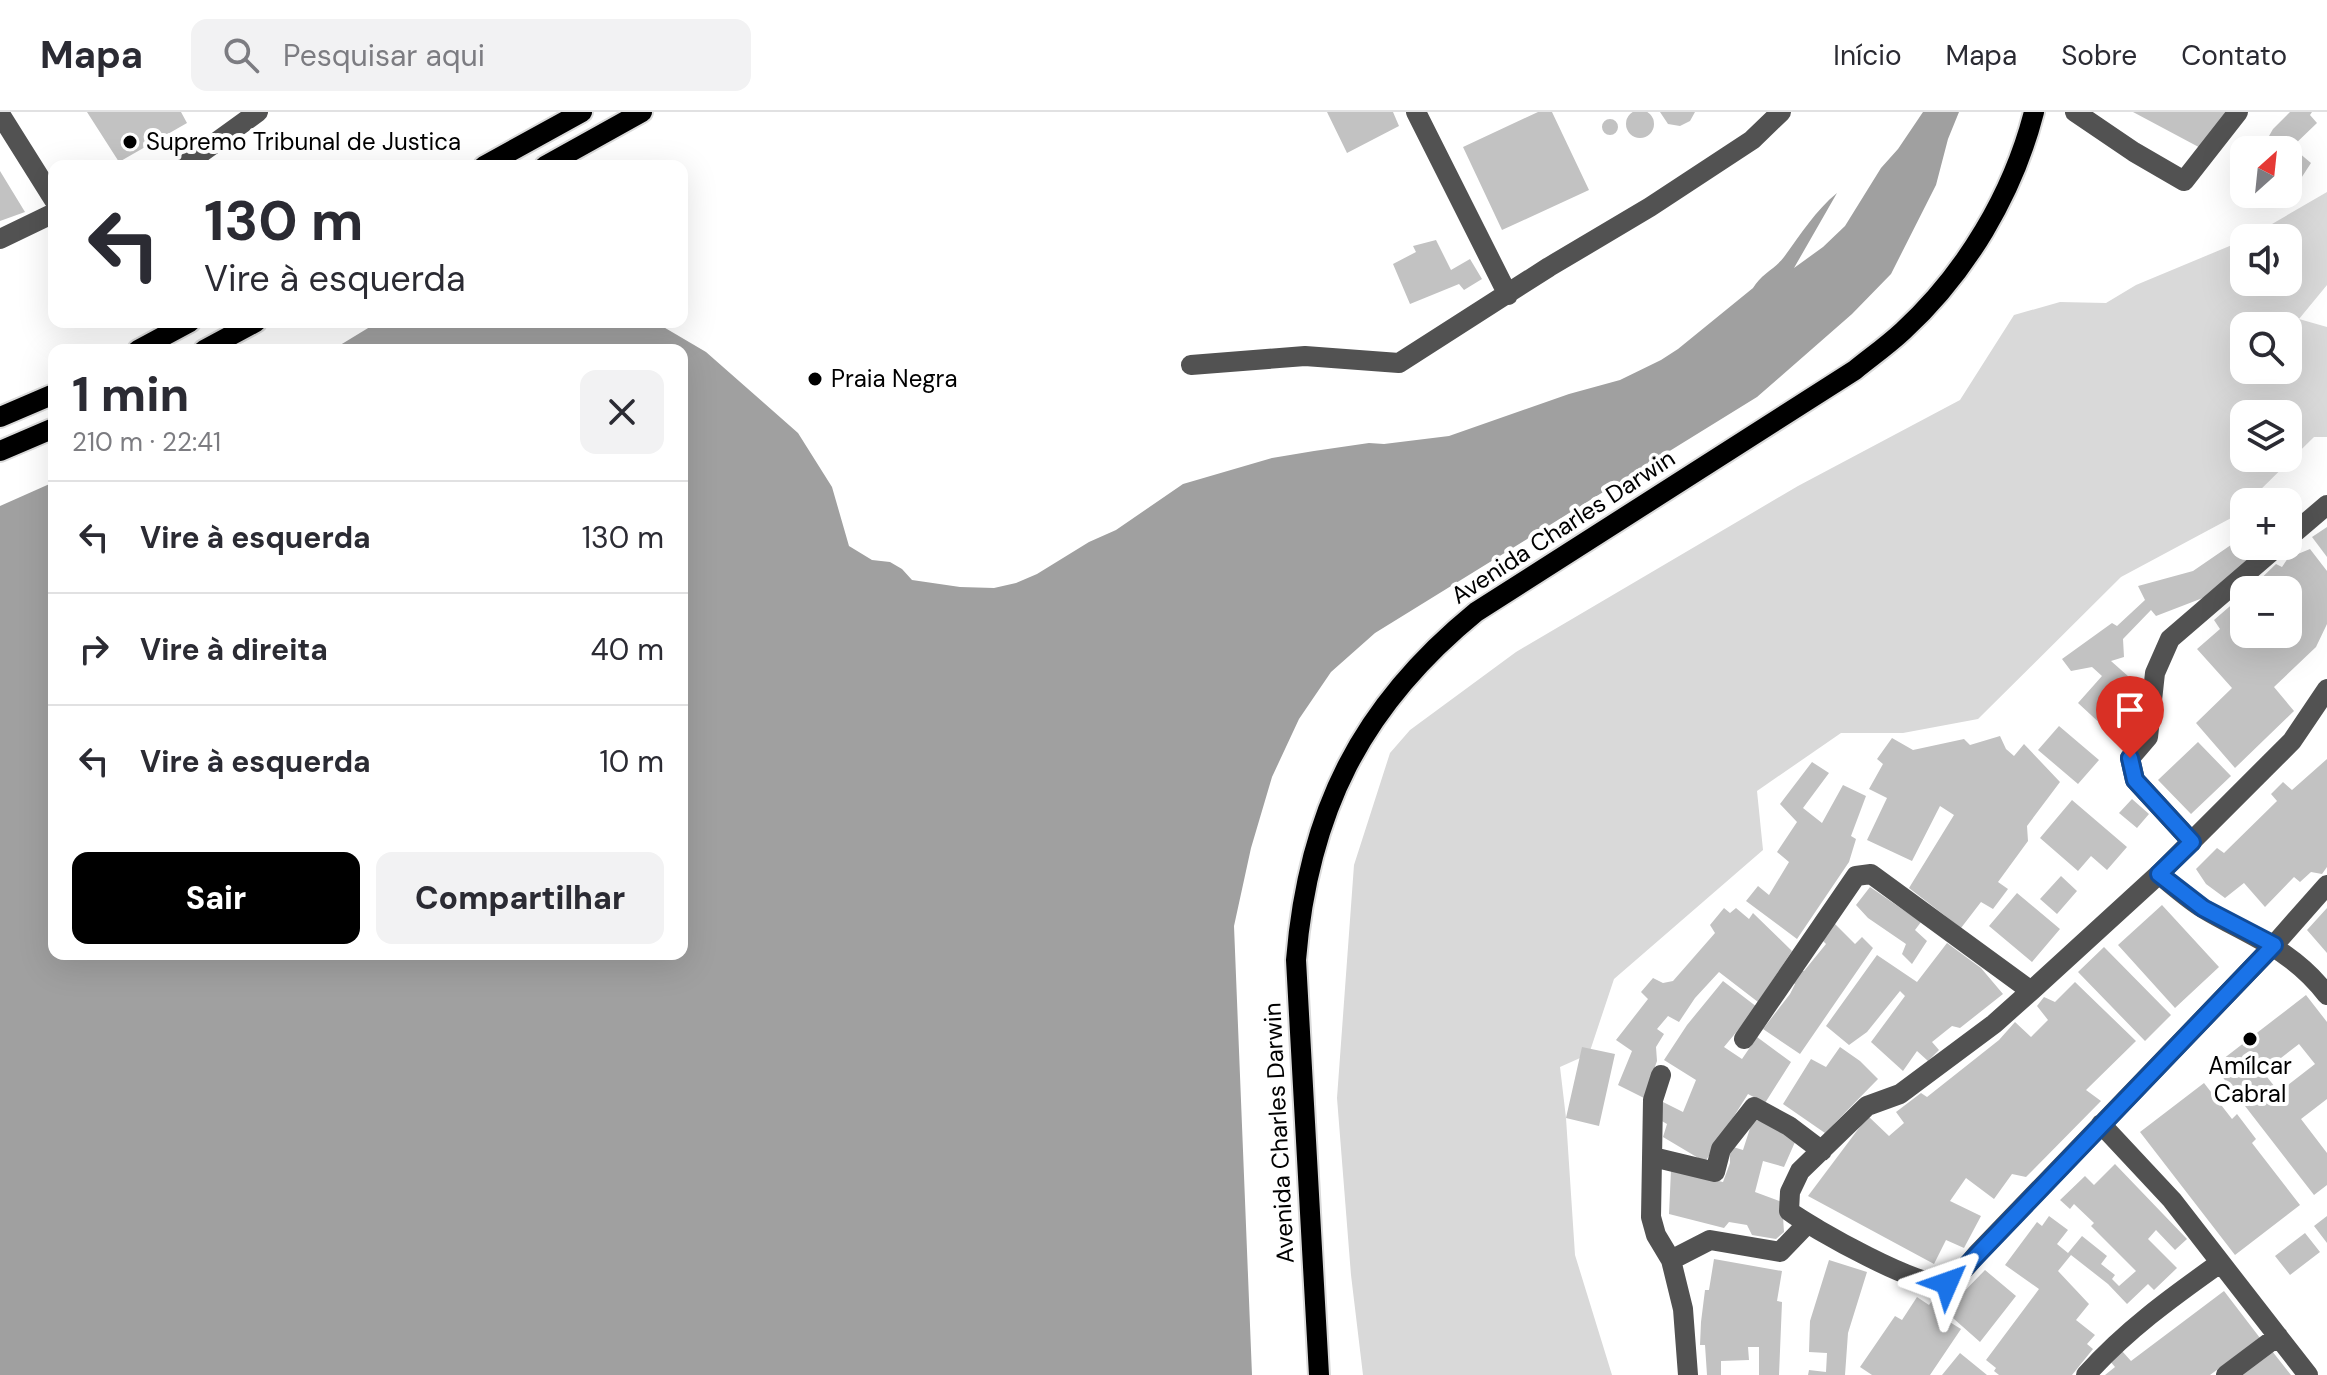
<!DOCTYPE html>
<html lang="pt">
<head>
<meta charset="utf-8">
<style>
  body { margin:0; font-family:"DM Sans",sans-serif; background:#f2f2f3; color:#2b2b33; height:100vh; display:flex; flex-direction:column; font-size:30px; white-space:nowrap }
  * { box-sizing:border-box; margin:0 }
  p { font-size:26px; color:#7c7c81 }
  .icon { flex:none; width:44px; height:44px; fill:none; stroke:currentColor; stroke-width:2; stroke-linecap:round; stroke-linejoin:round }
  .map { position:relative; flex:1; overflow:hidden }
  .panel { position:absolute; left:48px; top:232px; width:640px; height:616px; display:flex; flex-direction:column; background:#fff; border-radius:16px; box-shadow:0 8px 32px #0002 }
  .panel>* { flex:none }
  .guide { position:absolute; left:48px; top:48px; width:640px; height:168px; border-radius:16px; box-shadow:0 8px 32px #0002; background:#fff; color:#2b2b33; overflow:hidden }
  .needle { width:52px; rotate:27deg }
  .controls { position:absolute; left:2230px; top:24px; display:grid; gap:16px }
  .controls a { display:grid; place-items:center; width:72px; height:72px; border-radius:16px; background:#fff; box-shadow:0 8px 32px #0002; font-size:40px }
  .pin { position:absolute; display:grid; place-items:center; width:68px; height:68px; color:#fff; margin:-82px -34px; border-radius:50% 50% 50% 0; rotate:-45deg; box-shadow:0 0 8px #0007 }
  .pin .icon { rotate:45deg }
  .me { position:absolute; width:88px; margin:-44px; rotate:47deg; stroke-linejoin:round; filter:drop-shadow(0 0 6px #0008) }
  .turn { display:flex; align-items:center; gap:28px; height:168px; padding:0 24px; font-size:36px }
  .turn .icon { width:104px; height:104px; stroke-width:2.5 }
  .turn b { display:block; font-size:56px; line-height:68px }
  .round { display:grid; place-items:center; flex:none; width:84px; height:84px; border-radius:16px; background:#f2f2f3 }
  .head { display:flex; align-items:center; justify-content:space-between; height:136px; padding:0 24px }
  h1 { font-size:48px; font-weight:800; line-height:60px }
  .button { display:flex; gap:16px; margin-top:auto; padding:16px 24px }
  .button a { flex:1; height:92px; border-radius:16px; background:#000; color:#fff; font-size:32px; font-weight:800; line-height:92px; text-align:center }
  .button a+a { background:#f2f2f3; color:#2b2b33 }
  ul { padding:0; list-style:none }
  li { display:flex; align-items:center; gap:24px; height:112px; padding:0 24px; border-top:2px solid #e1e1e2 }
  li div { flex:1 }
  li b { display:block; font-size:30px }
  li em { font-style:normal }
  header { display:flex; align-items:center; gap:48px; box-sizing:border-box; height:112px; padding:0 40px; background:#fff; border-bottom:2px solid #e1e1e2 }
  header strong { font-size:38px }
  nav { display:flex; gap:44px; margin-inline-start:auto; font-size:28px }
  .search { width:560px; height:72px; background:#f2f2f3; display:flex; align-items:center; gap:20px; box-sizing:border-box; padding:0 28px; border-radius:16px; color:#7c7c81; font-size:30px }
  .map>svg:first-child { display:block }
  .green { fill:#d9d9d9; fill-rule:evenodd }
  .water { fill:#a0a0a0 }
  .building { fill:#c2c2c2; fill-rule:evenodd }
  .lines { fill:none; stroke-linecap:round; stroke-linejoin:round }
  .major-casing { stroke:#dbdbdb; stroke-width:24 }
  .minor { stroke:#525252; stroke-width:20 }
  .major { stroke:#000; stroke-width:20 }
  .route-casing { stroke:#114b97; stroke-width:20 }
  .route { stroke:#1a73e8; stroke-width:14 }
  .poi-dot { fill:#000; stroke:#fff; stroke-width:3 }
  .labels { text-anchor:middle; stroke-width:8; stroke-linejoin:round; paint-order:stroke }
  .poi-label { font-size:24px; fill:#000; stroke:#fff; text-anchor:start }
  .street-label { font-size:24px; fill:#000; stroke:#fff }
</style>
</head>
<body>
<header>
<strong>Mapa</strong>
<div class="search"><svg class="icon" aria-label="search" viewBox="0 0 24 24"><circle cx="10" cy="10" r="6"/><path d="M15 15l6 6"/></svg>Pesquisar aqui</div>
<nav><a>Início</a><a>Mapa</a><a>Sobre</a><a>Contato</a></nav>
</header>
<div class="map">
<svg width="2327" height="1263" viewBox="0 0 2327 1263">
  <rect width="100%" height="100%" fill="#fff"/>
  <path class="green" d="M2327 80V173L2299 207 2327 215V325H2314L2248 390H2244V394L2233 405 2121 465 1978 607 1903 621H1841L1757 679 1763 738 1614 867 1589 942 1560 955 1566 1006 1575 1143 1612 1263H1363L1351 1163 1337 986 1354 753 1390 641 1410 618 1516 540 1798 374 1960 288 2014 203 2060 190 2106 191 2136 173 2244 128V170H2288V126H2248ZM2244 214H2288V258H2244ZM2244 302H2288V346H2244Z"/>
  <path class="water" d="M1923 0H1959L1948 27 1936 73 1891 162 1852 202 1757 285 1375 521 1331 560 1299 607 1272 665 1251 736 1234 814 1252 1263H0V394L54 370V842H682V238H332L378 210H655L706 240 798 321 832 375 849 434 872 448 890 450 902 457 912 468 960 475 994 476 1016 471 1037 462 1089 430 1116 418 1183 372 1272 346 1314 339 1369 331 1384 332 1449 324 1569 282 1620 268 1661 248 1678 237 1753 176C1761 162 1775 157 1784 145 1801 122 1815 99 1837 81L1794 156 1823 135 1845 114 1881 56 1898 37Z"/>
  <path class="building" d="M1626 12a14 14 0 1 1 28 0a14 14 0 1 1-28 0Z
    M87 0H181L187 11 119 50Z
    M1327 0H1393L1399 14 1347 41Z
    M1538 0H1552L1589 78 1502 118 1463 35Z
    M1660 0H1695L1690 9 1680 14 1668 12Z
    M2133 0H2238L2208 40Z
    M2290 0H2312L2310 3 2317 11 2292 35 2311 51 2296 74 2288 68V38H2261L2273 17Z
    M1602 15a8 8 0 1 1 16 0a8 8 0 1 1-16 0Z
    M0 59 25 100 0 109Z
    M1436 128 1451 158 1470 147 1482 167 1464 178 1459 172 1410 192 1393 152 1416 140 1413 134Z
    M2327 415V445L2312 425Z
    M2244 424V434H2255L2261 442 2208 484 2156 504 2151 498 2123 527 2124 545 2111 549 2147 581 2146 593 2118 628 2078 591 2102 564 2092 555 2071 559 2062 547 2112 511 2117 514 2145 488 2138 474 2193 459Z
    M2310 437 2327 459V512L2316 535 2274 575 2294 599 2235 656 2196 611 2232 576 2197 537 2220 517 2214 508 2244 482V522H2288V478H2249L2276 452 2282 455 2288 446Z
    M2059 614 2099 648 2078 672 2038 638Z
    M2000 624 2006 637 2014 644 2024 632 2060 670 2027 714 2028 729 1998 770 2008 777 1993 797 1981 790 1961 816 1909 776 1954 703 1940 694 1912 749 1867 728 1887 686 1869 677 1883 652 1877 647 1892 626 1913 638 1964 627 1970 633Z
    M2198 630 2231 664 2191 702 2158 668Z
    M2327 647V755L2322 762 2311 760 2300 770 2294 765 2265 795 2244 771 2225 786 2206 772 2196 757 2217 736 2224 741 2277 689 2271 682 2283 670 2292 678Z
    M1812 650 1829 661 1803 696 1822 711 1843 673 1866 684 1851 724 1856 727 1849 750 1797 827 1746 789 1758 774 1769 783 1789 750 1777 740 1797 710 1780 692Z
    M2132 687 2149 702 2137 716 2119 701Z
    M2072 688 2127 735 2107 758 2091 744 2078 759 2040 726Z
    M2061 764 2077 779 2057 802 2040 787Z
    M1870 775 1921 810 1915 818 1927 829 1912 852 1902 842 1906 832 1868 806 1856 793Z
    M2017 781 2060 817 2032 850 1989 814Z
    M2162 793 2219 855 2175 896 2118 833Z
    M1724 796 1730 801 1736 796 1749 807 1753 801 1792 839 1758 890 1719 860 1695 886 1679 910 1668 904 1657 917 1664 922 1656 935 1657 949 1644 986 1618 973 1632 939 1616 928 1648 887 1641 880 1653 866 1663 871 1673 869 1715 821 1710 813Z
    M2327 796V841L2307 818Z
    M1833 810 1855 832 1862 825 1873 836 1800 942 1763 917 1790 882 1795 872 1790 869 1799 858 1804 859 1826 832 1822 828Z
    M1947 831 1981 856 2003 882 1960 916 1952 914 1932 930 1939 938 1928 949 1917 939 1903 959 1871 930 1905 884 1900 879 1867 920 1849 933 1826 914 1877 843 1917 870Z
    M2104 835 2171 903 2145 929 2078 860Z
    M1723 869 1757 895 1724 935 1742 947 1757 925 1791 950 1765 991 1748 982 1705 1050 1663 1025 1667 1012 1660 1008 1663 990 1683 1000 1696 968 1664 948 1687 913Z
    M2075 870 2136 929 2086 978 2101 989 2026 1065 2012 1062 1994 1087 1966 1066 1950 1089 1981 1104 1964 1136 1946 1128 1934 1152 1808 1084 1868 1004 1889 1024 1904 1011 1896 1000 1921 981 1927 985 1999 928 2015 910 2031 925 2048 908 2037 894 2044 885 2055 890Z
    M2306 883 2327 910V987L2301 1007 2327 1041V1073L2314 1083 2214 954ZM2299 932 2315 952 2279 980 2263 960Z
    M1582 935 1615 942 1599 1014 1566 1006Z
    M1840 935 1860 949 1878 967 1825 1021 1783 992 1811 947 1826 955Z
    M2204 971 2232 1007 2237 1002 2256 1027 2252 1031 2300 1093 2235 1143 2140 1020Z
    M1753 1007 1770 1012 1795 1030 1784 1055 1763 1049 1755 1080 1782 1090 1784 1120 1776 1127 1752 1123 1747 1113 1729 1110 1724 1116 1669 1102 1671 1058 1723 1070 1730 1051V1034L1743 1038Z
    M2115 1052 2187 1127 2175 1138 2156 1118 2148 1127 2177 1156 2154 1178 2148 1172 2127 1192 2108 1172 2071 1143 2058 1159 2089 1192 2076 1208 2095 1223 2087 1232 2093 1237 2072 1263H1999L1994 1259 1996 1256 1986 1248 2039 1177 2005 1153 2037 1110 2042 1114 2049 1104 2068 1118 2057 1132 2068 1141 2082 1124 2107 1144 2101 1152 2115 1163 2112 1167 2119 1174 2136 1159 2091 1114 2094 1111 2074 1092 2070 1097 2060 1088 2085 1064 2094 1073Z
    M2327 1104V1131L2314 1114Z
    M2305 1121 2320 1140 2290 1163 2275 1144Z
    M1714 1147 1782 1159 1777 1189 1782 1190 1779 1263H1759V1235H1748L1749 1248 1721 1249V1263H1707L1705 1233H1700L1701 1210 1705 1178H1709Z
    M1829 1148 1867 1160 1848 1221 1845 1263H1808L1809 1258 1826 1260 1827 1241 1809 1240 1810 1209Z
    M1985 1158 2016 1184 1980 1230 1945 1199Z
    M2224 1179 2260 1226 2210 1263H2105L2115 1255 2109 1248 2122 1239 2131 1249Z
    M1917 1185 1929 1193 1932 1189 1939 1194 1935 1201 1961 1217 1930 1263H1872L1860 1255 1895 1204 1902 1208Z
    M2272 1239 2291 1263H2240Z
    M1960 1241 1987 1263H1942Z"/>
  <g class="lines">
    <defs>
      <path id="major" d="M484 54 582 0
        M545 54 642 0
        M138 238 190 210
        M204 238 256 210
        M0 305 54 282
        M0 339 54 316
        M1319 1263 1296 848C1308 700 1361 594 1476 500L1855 258C1871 245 1888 233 1903 219 1966 161 2013 82 2034 0"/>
    </defs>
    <use href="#major" class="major-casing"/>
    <path class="minor" d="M1416 0 1508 183
      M2075 0 2134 40 2184 69 2238 0
      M0 2 54 88
      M183 54 258 0
      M0 127 54 101
      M1191 253 1305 244 1399 251 1549 155 1650 95 1752 28 1781 0
      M2288 426 2327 393
      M2327 577 2292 629 2159 762 2031 879 1994 912 1900 982 1867 994 1800 1059 1790 1080 1789 1099C1810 1115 1925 1180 1946 1171 1959 1166 1969 1151 1978 1141L2274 833 2327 773
      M2192 730 2135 668 2130 646 2148 625 2155 561 2170 527 2278 434
      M2159 762C2173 774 2188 787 2204 797 2251 825 2292 837 2327 883
      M1744 927 1856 764 1871 762 2031 879
      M1661 963 1653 988 1651 1105 1656 1123 1671 1148
      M2101 1012 2172 1088 2308 1263
      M1653 1045 1715 1060 1721 1037 1754 995 1789 1014 1822 1039
      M1688 1263 1683 1197 1671 1148 1710 1128 1780 1140 1806 1113
      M2086 1263C2125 1219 2172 1185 2220 1151
      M2226 1263 2278 1224"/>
    <use href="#major" class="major"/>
  </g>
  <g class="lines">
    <defs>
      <path id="route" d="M1947 1171 1954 1167 2274 833 2203 796 2159 762 2192 730 2135 668 2130 646"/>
    </defs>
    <use href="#route" class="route-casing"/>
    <use href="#route" class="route"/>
  </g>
  <g class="poi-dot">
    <circle cx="130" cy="30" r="8"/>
    <circle cx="815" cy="267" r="8"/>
    <circle cx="2250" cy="927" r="8"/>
  </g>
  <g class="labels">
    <g class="poi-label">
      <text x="146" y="38">Supremo Tribunal de Justica</text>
      <text x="831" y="275">Praia Negra</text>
      <text x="2250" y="962" text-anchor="middle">Amílcar<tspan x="2250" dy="28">Cabral</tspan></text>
    </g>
    <g class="street-label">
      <text transform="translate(1563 415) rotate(-33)" y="8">Avenida Charles Darwin</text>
      <text transform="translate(1279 1021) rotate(-93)" y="8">Avenida Charles Darwin</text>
    </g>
  </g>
</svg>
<div class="controls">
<a><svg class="needle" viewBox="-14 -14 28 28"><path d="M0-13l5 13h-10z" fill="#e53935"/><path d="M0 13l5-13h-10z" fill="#7c7c81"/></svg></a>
<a><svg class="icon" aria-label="sound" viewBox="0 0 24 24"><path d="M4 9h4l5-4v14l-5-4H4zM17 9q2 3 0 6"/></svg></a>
<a><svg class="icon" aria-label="search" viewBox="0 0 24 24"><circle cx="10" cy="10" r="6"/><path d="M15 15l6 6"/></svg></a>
<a><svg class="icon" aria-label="layers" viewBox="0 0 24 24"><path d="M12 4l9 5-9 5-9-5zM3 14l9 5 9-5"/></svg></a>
<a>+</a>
<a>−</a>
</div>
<div class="pin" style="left:2130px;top:646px;background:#d93025"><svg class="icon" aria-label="arrive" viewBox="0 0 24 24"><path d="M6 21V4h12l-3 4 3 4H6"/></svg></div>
<svg class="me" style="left:1947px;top:1171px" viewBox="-20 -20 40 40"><path d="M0-17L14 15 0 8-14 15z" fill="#1a73e8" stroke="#fff" stroke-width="4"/></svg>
<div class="guide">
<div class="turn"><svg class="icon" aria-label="left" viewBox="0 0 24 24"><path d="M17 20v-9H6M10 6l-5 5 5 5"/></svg><div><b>130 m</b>Vire à esquerda</div></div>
</div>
<section class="panel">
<div class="head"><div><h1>1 min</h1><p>210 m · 22:41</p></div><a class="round"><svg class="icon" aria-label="close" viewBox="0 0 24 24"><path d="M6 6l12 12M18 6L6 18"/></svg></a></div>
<ul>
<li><svg class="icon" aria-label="left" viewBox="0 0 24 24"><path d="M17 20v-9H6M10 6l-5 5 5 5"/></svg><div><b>Vire à esquerda</b></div><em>130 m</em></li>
<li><svg class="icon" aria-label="right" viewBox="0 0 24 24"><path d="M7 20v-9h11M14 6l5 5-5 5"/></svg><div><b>Vire à direita</b></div><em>40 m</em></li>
<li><svg class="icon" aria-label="left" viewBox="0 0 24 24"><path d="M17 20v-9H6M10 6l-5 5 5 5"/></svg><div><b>Vire à esquerda</b></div><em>10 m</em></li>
</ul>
<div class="button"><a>Sair</a><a>Compartilhar</a></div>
</section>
</div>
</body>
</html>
